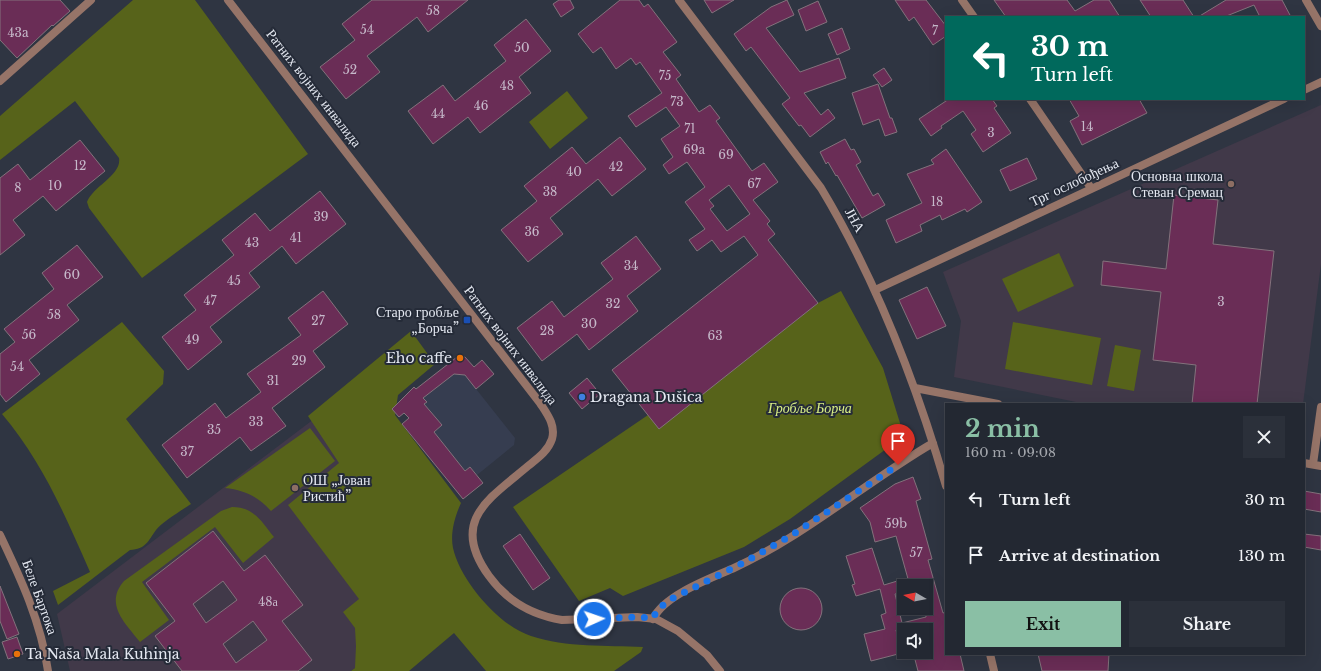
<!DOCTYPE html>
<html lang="en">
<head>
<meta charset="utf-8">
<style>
  body { margin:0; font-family:"Libre Baskerville",serif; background:#2b303a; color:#f1f3f6; height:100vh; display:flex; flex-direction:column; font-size:15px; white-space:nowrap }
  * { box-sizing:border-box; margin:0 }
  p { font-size:13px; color:#a3a6ac }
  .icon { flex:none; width:22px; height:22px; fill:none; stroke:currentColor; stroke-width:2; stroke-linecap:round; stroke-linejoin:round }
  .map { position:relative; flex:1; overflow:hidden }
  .sheet { position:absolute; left:945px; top:403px; width:360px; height:252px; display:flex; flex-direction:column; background:#232832; border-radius:0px; box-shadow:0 4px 16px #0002,0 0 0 1px #40444d }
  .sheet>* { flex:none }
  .guide { position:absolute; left:945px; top:16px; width:360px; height:84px; border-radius:0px; box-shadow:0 4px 16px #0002,0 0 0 1px #40444d; background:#00695c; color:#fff; overflow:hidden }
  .needle { width:26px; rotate:279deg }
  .buttons { position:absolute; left:897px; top:579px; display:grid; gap:8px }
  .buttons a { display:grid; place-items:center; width:36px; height:36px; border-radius:0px; background:#232832; box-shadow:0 4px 16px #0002,0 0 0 1px #40444d; font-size:20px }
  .pin { position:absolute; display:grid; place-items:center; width:34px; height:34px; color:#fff; margin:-41px -17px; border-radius:50% 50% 50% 0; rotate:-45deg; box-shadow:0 0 4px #0007 }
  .pin .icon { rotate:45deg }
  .me { position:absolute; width:44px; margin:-22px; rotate:87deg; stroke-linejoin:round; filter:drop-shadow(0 0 3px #0008) }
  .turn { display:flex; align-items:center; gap:14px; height:84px; padding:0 20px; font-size:18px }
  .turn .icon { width:52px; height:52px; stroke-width:2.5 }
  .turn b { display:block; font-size:28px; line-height:34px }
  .round { display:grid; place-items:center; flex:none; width:42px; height:42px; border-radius:0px; background:#2b303a }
  .headline { display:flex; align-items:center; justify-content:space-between; height:68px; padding:0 20px }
  h1 { font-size:24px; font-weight:700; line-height:30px; color:#8abfa5 }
  .action { display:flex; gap:8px; margin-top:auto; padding:8px 20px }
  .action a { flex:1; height:46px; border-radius:0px; background:#8abfa5; color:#111; font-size:16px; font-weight:700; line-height:46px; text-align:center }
  .action a+a { background:#2b303a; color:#f1f3f6 }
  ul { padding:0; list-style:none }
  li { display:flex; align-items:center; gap:12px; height:56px; padding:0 20px }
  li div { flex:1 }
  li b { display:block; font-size:15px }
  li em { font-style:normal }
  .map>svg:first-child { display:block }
  .built { fill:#363d50 }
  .education { fill:#413949 }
  .green { fill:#57631a }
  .building { fill:#6a2d56; stroke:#83727c; fill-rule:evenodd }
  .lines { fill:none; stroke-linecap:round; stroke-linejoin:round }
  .minor { stroke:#967468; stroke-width:8 }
  .tertiary { stroke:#967468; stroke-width:8 }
  .route { stroke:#1a73e8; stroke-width:7; stroke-dasharray:0 12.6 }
  .education-dot { fill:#8d6e63; stroke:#252b38; stroke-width:1.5 }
  .transit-dot { fill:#1a4fb4; stroke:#252b38; stroke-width:1.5 }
  .food-dot { fill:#e8710a; stroke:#252b38; stroke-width:1.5 }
  .shop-dot { fill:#3f7fe0; stroke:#252b38; stroke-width:1.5 }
  .labels { text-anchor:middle; stroke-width:4; stroke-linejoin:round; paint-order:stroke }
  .number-label { font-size:12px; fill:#c6b9ca }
  .street-label { font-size:14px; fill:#e4e8f1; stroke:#252b38 }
  .poi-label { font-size:14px; fill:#e4e8f1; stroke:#252b38; text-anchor:end }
  .park-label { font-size:14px; font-style:italic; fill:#d9ef86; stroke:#252b38 }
</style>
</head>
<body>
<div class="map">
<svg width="1321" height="671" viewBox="0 0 1321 671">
  <rect width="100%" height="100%" fill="#2f3542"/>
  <path class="built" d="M454 374 465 375 515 438 514 445 477 475 470 467 465 471 434 432 442 425 424 404 427 402 423 398Z"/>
  <path class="education" d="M1321 105V264L1303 404H1086L954 377 961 321 943 272Z
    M314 419 450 596 351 671H70L57 614Z"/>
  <path class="green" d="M133 0H195L308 154 142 278 89 208 87 202C93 186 122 175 119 158L75 101 0 160V116Z
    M567 91 588 118 550 149 529 122Z
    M1059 253 1074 286 1018 312 1002 279Z
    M841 291 883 368 904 436 790 519 744 547 623 596 610 588 579 601 513 507 648 415 659 428 818 303Z
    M122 322 164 371 163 384 126 419 191 504C182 510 161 523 156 530 148 541 146 549 130 550L58 605 53 591 90 572C64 513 43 463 2 414Z
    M1013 322 1101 338 1092 385 1005 369Z
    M411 331 435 364 398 395 395 415 461 503C455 516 450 533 453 548 460 580 499 626 531 636 567 648 606 645 643 647L641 652 614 671H486L454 633 409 671H351L355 668 356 646 355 628 343 612 359 599 288 505 339 463 308 416Z
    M1115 345 1141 350 1134 391 1107 386Z
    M310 428 335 461 271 511C258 497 245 490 225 488Z
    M232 507C254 507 261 521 274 537L243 563 215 527 142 582 169 620 140 642C125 623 104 604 124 581L221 511Z"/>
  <path class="building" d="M0 0H60L70 11 53 26 52 25 17 58 0 40Z
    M372 0H468L428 32 417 17 367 56 380 72 346 99 320 67 355 40 342 24Z
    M559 0H570L574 8 561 17 553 4Z
    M620 0H639L644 7 648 4 677 42 663 52 681 75 676 79 699 112 710 105 720 118 716 121 752 171 764 163 778 182 753 200 770 221 767 224 775 234 768 240 818 303 659 429 612 370 758 255 744 236 721 252 712 240 697 251 689 240 705 229 685 202 705 187 687 162 669 174 663 165 673 157 661 139 680 126 666 107 636 127 628 116 662 93 640 62 636 65 631 58 616 69 601 47 593 53 578 34ZM729 185 750 214 727 231 710 209 714 206 709 200Z
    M704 0H734L712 13Z
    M787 0 794 15 766 28 800 72 839 58 846 78 804 93 821 115 828 109 835 118 810 137 801 125 799 126 782 104 790 98 751 47 746 51 734 34 771 7Z
    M895 0H926L946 26V36L933 45 914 17 909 21Z
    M994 0H1067L1075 11 1094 0H1109L1120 17H1006Z
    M1140 0H1183L1194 17H1151Z
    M1226 0H1282L1291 17H1260L1254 5 1224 17H1198Z
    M818 1 827 22 806 31 798 10Z
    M526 19 551 51 519 77 531 93 480 133 468 117 433 144 408 111 443 85 455 101 506 61 494 45Z
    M842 28 850 49 837 55 828 34Z
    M884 68 892 80 882 87 873 75Z
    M878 84 890 118H892L897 132 885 136 879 119 863 125 852 93Z
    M949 99H992L997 106 994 108 1011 133 983 152 971 134 976 130 963 111 941 126 942 128 931 136 919 119Z
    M1069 99H1139L1147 113 1082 145 1070 121 1079 116Z
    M620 137 646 169 612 196 598 179 550 218 563 234 528 262 501 230 537 201 524 186 572 147 586 164Z
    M845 139 851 150 854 149 861 162 856 165 873 196 878 193 885 205 862 218 837 175 836 176 828 162 826 164 820 152Z
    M80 140 105 171 56 211 43 196 13 220 25 235 0 255V178L18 164 30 180Z
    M946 149 982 202 967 212 965 209 942 220 940 215 920 225 922 231 896 243 886 220 922 203 907 174 934 164 931 160Z
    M1027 158 1037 179 1010 191 1000 170Z
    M320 191 346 224 296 264 282 246 249 273 260 287 210 327 222 342 188 370 162 337 196 310 184 295 234 255 222 240 255 213 270 231Z
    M1174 195 1218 200 1213 244 1274 251 1257 404H1192L1196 365 1153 360 1161 292 1101 285 1103 261 1166 269Z
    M636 236 661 269 627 296 638 311 589 350 577 334 542 361 517 328 552 301 564 317 613 279 601 263Z
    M77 245 103 277 67 305 79 320 29 360 40 374 6 402 0 394V354L15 342 4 329 54 289 42 273Z
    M927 287 946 326 917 339 899 300Z
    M323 291 348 324 313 351 325 367 272 408 286 426 251 451 240 437 187 478 162 445 215 403 226 418 261 392 247 374 301 335 288 318Z
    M457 357H465L474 367 482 360 494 374 476 389 465 375 454 374 423 398 427 402 424 404 442 425 434 432 465 471 470 467 483 483 463 499 402 424 409 418 404 413 399 417 392 409 414 387 416 389Z
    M587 378 600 394 582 409 569 393Z
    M913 477 921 499 916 501 932 559 928 560 943 613 946 612V654H960L964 671H918L913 652H926V630H896L902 653 871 661 864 634 885 629 881 615 886 613 880 589 856 596 852 585 855 584 846 556 872 548 884 585 904 579V592L895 594 902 623 926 617V586H910L896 536 875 542 870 522 860 508 895 484Z
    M1304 491 1321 494V512L1304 509Z
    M213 531 244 571 265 555 303 605 282 621 312 660 298 671H182L155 636 175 621 146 583ZM223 581 237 600 206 623 193 604ZM253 621 267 640 236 663 223 644Z
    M520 534 550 578 533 590 503 546Z
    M1304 534 1321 536V550L1304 547Z
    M0 586 19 634 7 639 0 621Z
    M780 609a21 21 0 1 1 42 0a21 21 0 1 1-42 0Z
    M17 637 23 654 8 659 2 642Z
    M1038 654H1109L1108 671H1042Z"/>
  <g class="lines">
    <path class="minor" d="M679 0 821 188C877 281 916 383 946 486
      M962 0 974 17
      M1306 0 1321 26
      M0 81 91 0
      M1304 90 1321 82
      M1030 99 1091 188
      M875 290 1284 99
      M915 388 998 404
      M1304 463 1321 466
      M1313 464 1321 407
      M0 535C21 579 41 622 48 671
      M653 619C664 595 711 578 734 568 806 535 866 482 933 443
      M990 654 994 671"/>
    <path class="tertiary" d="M228 0 540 403C547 414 556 425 552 439 548 451 538 458 528 466 489 499 449 521 489 576 507 601 532 615 562 620L637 617 656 619 678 631 707 655 720 671"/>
  </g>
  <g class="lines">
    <path class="route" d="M594 619 637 617 653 618 658 609 671 599 741 564 792 535 898 465"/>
  </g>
  <g class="education-dot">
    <circle cx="1231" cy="184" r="4"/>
    <circle cx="295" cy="488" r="4"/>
  </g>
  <rect class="transit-dot" x="463" y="316" width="8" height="8" rx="2"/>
  <g class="food-dot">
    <circle cx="460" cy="358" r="4"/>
    <circle cx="17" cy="654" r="4"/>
  </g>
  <circle class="shop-dot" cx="582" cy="397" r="4"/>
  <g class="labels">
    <g class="number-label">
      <text x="433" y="15">58</text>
      <text x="367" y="34">54</text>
      <text x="935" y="35">7</text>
      <text x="18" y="37">43a</text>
      <text x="522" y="52">50</text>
      <text x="350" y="74">52</text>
      <text x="665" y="80">75</text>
      <text x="507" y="90">48</text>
      <text x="677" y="106">73</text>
      <text x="481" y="110">46</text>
      <text x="438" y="118">44</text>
      <text x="1087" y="131">14</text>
      <text x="690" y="133">71</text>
      <text x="991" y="137">3</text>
      <text x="694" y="154">69a</text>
      <text x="726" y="159">69</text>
      <text x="80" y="170">12</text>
      <text x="616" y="171">42</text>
      <text x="574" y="176">40</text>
      <text x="754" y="188">67</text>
      <text x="55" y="190">10</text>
      <text x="18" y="192">8</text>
      <text x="550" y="196">38</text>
      <text x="937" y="206">18</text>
      <text x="321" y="221">39</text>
      <text x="532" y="236">36</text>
      <text x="296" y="242">41</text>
      <text x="252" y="247">43</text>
      <text x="631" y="270">34</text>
      <text x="72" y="279">60</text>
      <text x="234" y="285">45</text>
      <text x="210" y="305">47</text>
      <text x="1221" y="306">3</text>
      <text x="613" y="308">32</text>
      <text x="54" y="319">58</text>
      <text x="318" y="325">27</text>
      <text x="589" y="328">30</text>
      <text x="547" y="335">28</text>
      <text x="29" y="339">56</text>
      <text x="715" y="340">63</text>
      <text x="192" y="344">49</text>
      <text x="299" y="365">29</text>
      <text x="17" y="371">54</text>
      <text x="273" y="385">31</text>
      <text x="256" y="426">33</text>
      <text x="214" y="434">35</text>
      <text x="187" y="456">37</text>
      <text x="896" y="528">59b</text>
      <text x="916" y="557">57</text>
      <text x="268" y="606">48а</text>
    </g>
    <g class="street-label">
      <text transform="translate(314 88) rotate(52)" y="5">Ратних војних инвалида</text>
      <text transform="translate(1074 182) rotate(-25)" y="5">Трг ослобођења</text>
      <text transform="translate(855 220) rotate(61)" y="5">ЈНА</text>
      <text transform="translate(511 345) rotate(53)" y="5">Ратних војних инвалида</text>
      <text transform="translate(40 597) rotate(70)" y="5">Беле Бартока</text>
    </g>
    <g class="poi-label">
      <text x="1223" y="181">Основна школа<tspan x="1223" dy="16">Стеван Сремац</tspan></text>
      <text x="459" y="317">Старо гробље<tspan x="459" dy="16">„Борча”</tspan></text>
      <text x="452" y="363">Eho caffe</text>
      <text x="590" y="402" text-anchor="start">Dragana Dušica</text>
      <text x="303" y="485" text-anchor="start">ОШ „Јован<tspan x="303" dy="16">Ристић”</tspan></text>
      <text x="25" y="659" text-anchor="start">Ta Naša Mala Kuhinja</text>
    </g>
    <g class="park-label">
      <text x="810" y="413">Гробље Борча</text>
    </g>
  </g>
</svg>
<div class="buttons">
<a><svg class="needle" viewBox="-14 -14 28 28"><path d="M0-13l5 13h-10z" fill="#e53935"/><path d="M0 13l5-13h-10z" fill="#a3a6ac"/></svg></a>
<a><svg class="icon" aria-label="sound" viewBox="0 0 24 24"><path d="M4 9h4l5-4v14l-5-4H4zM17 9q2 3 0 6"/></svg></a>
</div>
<div class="pin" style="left:898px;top:465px;background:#d93025"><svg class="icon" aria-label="arrive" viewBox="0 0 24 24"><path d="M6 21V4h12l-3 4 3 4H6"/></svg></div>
<svg class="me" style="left:594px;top:619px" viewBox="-20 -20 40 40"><circle r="17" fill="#1a73e8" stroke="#fff" stroke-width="3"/><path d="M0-11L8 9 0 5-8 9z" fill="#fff"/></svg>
<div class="guide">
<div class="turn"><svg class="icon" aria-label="left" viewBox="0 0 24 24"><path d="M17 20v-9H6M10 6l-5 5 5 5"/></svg><div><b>30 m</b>Turn left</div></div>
</div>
<section class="sheet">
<div class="headline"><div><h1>2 min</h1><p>160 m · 09:08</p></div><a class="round"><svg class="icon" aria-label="close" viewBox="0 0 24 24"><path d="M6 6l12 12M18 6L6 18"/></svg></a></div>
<ul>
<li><svg class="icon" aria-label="left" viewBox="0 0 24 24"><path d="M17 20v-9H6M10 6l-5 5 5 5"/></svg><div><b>Turn left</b></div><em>30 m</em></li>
<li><svg class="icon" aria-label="arrive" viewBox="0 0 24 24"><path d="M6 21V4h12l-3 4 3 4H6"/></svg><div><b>Arrive at destination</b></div><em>130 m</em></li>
</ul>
<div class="action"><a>Exit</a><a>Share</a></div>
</section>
</div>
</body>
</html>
